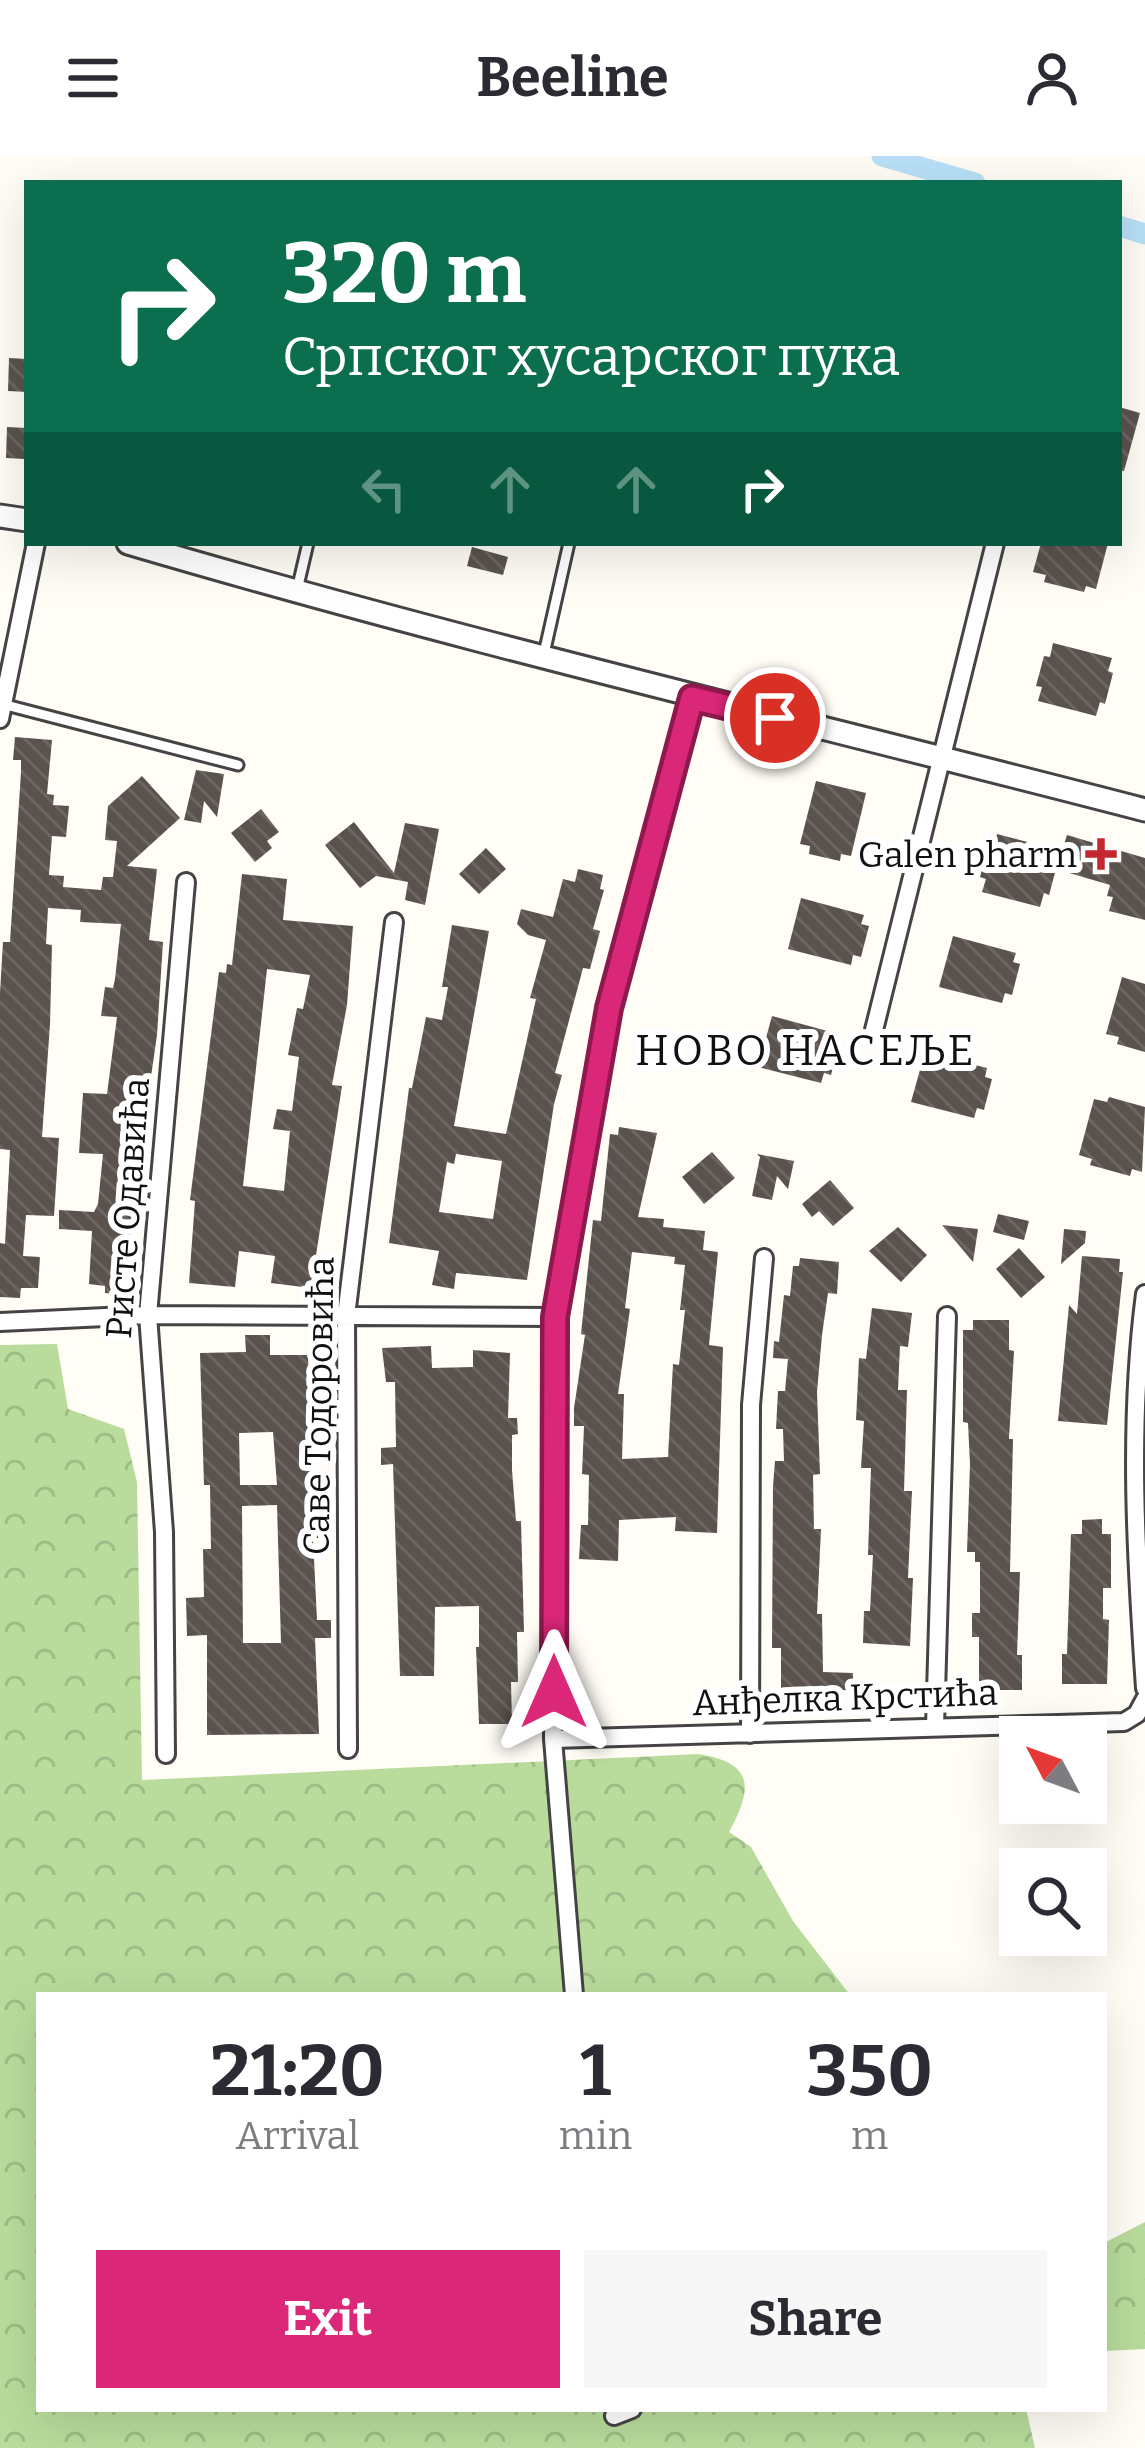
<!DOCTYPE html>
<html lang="en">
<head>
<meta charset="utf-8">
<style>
  body { margin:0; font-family:Bitter,serif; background:#f7f7f7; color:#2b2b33; height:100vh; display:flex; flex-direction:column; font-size:45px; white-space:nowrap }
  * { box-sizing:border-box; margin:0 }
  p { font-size:39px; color:#7c7c81 }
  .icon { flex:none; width:66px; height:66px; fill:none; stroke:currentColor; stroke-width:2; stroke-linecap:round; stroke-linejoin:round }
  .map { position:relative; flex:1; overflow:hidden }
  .sheet { position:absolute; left:36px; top:1836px; width:1071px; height:420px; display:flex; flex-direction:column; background:#fff; border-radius:0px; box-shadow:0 12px 48px #0002 }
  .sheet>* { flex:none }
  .banner { position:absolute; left:24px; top:24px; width:1098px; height:366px; border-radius:0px; box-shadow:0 12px 48px #0002; background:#0b6e4f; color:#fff; overflow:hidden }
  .needle { width:78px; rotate:311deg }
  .fabs { position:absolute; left:999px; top:1560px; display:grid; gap:24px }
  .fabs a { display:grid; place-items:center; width:108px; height:108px; border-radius:0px; background:#fff; box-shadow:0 12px 48px #0002; font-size:60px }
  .pin { position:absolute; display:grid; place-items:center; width:102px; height:102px; color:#fff; margin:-51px; border:6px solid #fff; border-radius:50%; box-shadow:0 3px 12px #0007 }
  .me { position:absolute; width:132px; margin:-66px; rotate:0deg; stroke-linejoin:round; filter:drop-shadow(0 0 9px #0008) }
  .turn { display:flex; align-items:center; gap:42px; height:252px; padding:0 60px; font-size:54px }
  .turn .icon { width:156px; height:156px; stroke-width:2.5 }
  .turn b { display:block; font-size:84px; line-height:102px }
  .lanes { display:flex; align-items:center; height:114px; padding:0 60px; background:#0003; justify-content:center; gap:60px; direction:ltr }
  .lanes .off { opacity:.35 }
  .eta { display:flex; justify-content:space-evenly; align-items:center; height:204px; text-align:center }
  .eta b { font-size:72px; font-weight:700; line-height:84px }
  .cta { display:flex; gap:24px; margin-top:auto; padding:24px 60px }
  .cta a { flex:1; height:138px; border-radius:0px; background:#db2777; color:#fff; font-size:48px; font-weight:700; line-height:138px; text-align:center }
  .cta a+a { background:#f7f7f7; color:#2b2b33 }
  header { display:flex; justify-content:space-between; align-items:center; height:156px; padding:0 60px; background:#fff; font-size:54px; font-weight:700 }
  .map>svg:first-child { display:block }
  .forest { fill:url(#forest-crowns) }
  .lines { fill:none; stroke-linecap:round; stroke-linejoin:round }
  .canal { stroke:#b9e0f7; stroke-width:21 }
  .building { fill:url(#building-back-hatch); fill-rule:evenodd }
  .service-casing { stroke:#444; stroke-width:15 }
  .minor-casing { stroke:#444; stroke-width:22 }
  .tertiary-casing { stroke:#444; stroke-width:27 }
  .service { stroke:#fff; stroke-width:9 }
  .minor { stroke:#fff; stroke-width:16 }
  .tertiary { stroke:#fff; stroke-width:21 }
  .route-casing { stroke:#8e194d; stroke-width:30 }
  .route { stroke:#db2777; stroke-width:21 }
  .poi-dot { fill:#c4262e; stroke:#fff; stroke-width:4.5 }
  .labels { text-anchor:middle; stroke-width:12; stroke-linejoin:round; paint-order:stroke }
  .poi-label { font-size:36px; fill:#111; stroke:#fff; text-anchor:end }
  .street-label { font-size:36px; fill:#111; stroke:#fff }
  .quarter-label { font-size:42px; letter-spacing:3px; fill:#111; stroke:#fff }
</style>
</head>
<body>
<header><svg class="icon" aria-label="menu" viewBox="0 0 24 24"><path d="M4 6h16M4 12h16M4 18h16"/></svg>Beeline<svg class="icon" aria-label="person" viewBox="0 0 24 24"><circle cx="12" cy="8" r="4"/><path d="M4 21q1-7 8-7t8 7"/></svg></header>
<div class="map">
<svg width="1145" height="2292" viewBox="0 0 1145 2292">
  <defs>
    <pattern id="forest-crowns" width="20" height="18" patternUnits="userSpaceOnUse" patternTransform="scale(3)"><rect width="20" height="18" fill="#b9dc9c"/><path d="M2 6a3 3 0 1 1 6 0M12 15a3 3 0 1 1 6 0" fill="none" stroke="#9ebc85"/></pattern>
    <pattern id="building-back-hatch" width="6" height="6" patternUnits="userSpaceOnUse" patternTransform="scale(3)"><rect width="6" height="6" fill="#5a524d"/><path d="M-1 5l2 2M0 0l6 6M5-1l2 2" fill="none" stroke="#6d6662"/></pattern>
  </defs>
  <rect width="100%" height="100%" fill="#fffdf5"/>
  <path class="forest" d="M57 1188 68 1253 124 1273 137 1326 142 1624 699 1598C753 1607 754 1631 729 1676L751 1691 793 1765 850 1839H39V2253H1026L1035 2292H0V1189Z
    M1145 2066V2193L1104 2195V2087Z"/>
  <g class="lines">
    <path class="canal" d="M882 0 975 27
      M1119 70 1145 78"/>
  </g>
  <path class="building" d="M9 202 27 203V236L8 235Z
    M1119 251 1140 257 1124 315H1119Z
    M7 271 27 272 24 303 6 302Z
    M1041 387H1108L1096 433 1086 430 1084 436 1044 426 1046 419 1033 416Z
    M472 391 508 401 503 419 467 410Z
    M1053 487 1112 502 1108 515 1113 517 1105 548 1100 546 1096 560 1038 545 1042 531 1036 530 1044 500 1050 501Z
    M15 581 52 584 47 638 54 639 53 649 69 650 66 681 52 680 49 719 64 720 63 731 101 734 103 721H113L117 685 105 684 108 650 142 620 180 662 127 710 157 713 149 784 163 786 157 879 134 1039 125 1139 105 1137V1130L89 1128 92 1075 59 1073V1054L94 1056 98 1048 103 998 79 997 83 937 107 938 117 861 101 860 105 831 113 832 115 823 121 768 80 766 81 754 48 752 46 788 52 789 50 868 42 981 59 982 54 1060 26 1059 23 1100 40 1101 38 1132H21L20 1142 0 1141V1087L5 1088 10 994 0 993V837L3 786H10L21 616V604H13Z
    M196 614 224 618 217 661 204 645 201 667 184 664Z
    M816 625 866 637 851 700 841 698 840 705 809 698 810 690 800 688Z
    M261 653 279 676 267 685 272 692 255 706 231 677Z
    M354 666 394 717 405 667 439 673 425 749 405 744 408 726 376 720 360 732 325 689Z
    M997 678 1062 695 1067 679 1145 702V764L1109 755 1113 741 1107 740 1110 729 1056 713 1049 739 1044 737 1040 751 982 736 986 723 980 721 988 691 994 692Z
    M486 692 506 713 479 738 459 718Z
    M578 713 603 719 600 733 604 734 593 773 600 775 590 813 583 812 555 917 562 919 554 948 527 1124 456 1117 454 1133 432 1129 439 1095 389 1087 409 932H412L426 861 442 864 448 831H442L452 769 489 775 454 970 506 978 536 843 530 842 546 784 528 779 517 768 521 753 553 761 563 723 575 726ZM456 998 502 1005 493 1063 439 1056 447 1006 454 1008Z
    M242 718 287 723 283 764 353 770 347 849 332 929 342 930 311 1132 271 1127 275 1100 239 1095 235 1131 189 1127 195 1045 190 1044 219 816 226 817 227 808 232 809ZM267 813 310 819 303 853 297 852 288 899 299 901 292 955 277 953 273 973 290 975 284 1035 243 1030Z
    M801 742 864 759 861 768 869 770 861 801 853 799 851 809 788 793Z
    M953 780 1016 797 1013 806 1020 808 1012 839 1005 837 1002 847 939 831Z
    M1122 821 1145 828V896L1117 888 1119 881 1106 878Z
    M772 860 835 877 832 886 839 888 831 919 824 917 821 927 758 911Z
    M925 896 987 912 985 921 992 923 984 954 977 952 974 962 911 946Z
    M1109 941 1145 951 1142 1016 1132 1013 1130 1020 1090 1009 1092 1003 1079 999 1094 943 1107 946Z
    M619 971 657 977 638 1061 664 1063 663 1071 705 1075 703 1094 718 1096 709 1189 723 1191 717 1377 675 1375 676 1361 619 1364 618 1405 579 1403 581 1369H588L589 1319 582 1318 584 1270H574V1252L585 1179 581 1178 593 1064 601 1065 610 978 618 979ZM632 1096 675 1101 674 1108 685 1109 680 1154H685L679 1209 673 1208 668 1301 622 1303 624 1238H618L630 1153 625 1152Z
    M712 996 735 1022 704 1048 682 1021Z
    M757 998 794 1005 788 1033 777 1020 772 1044 752 1040 760 1001Z
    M830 1024 854 1052 833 1070 819 1055 812 1061 802 1048Z
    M998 1058 1029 1065 1024 1084 993 1076Z
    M942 1069 978 1073 973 1106Z
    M898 1071 927 1099 901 1126 869 1095Z
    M1064 1073 1086 1075 1085 1087 1061 1108Z
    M1019 1092 1045 1121 1021 1142 996 1113Z
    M1082 1100 1120 1103 1119 1116H1123L1107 1269 1058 1265 1069 1149 1077 1158Z
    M800 1102 839 1106 837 1138 828 1137 822 1179 817 1236 820 1318 813 1319 814 1373H821L817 1458H822L823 1516 853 1517V1534L781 1535V1492H772L773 1330 775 1305H784L783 1273H776L778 1235H785L788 1203 773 1202 774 1185 779 1186 784 1139 790 1140 793 1110H799Z
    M872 1152 912 1157 908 1191 900 1190 898 1234H907L904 1335H912L908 1422H913L910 1490 863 1487 864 1455H870L873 1399H868L871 1312H861L864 1265 856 1264 859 1202 866 1203Z
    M973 1164H1009V1194L1014 1195 1009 1283H1013L1010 1416H1020L1017 1499H1022V1534H979V1481H972V1457H980V1406H975V1396H967L970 1308 968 1267 963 1266V1174H973Z
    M245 1179H270V1199H308L310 1264H328V1283H312L315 1365H330V1382H313L317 1464H331V1482H315L319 1578 207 1579V1479L187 1480 186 1442 204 1441 203 1393H211L210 1329H204L200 1197 246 1196ZM273 1276 277 1329H240L239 1277ZM277 1349 281 1487H243L242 1350Z
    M431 1190 432 1212 473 1211V1194L510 1197 508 1262H517L518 1278 512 1279V1314L516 1365H521L524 1476H517L518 1526H511L512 1568H479L476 1491H479V1450L435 1451 434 1520H400L393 1308 381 1309V1292L396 1291 395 1226H386L382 1192Z
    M1102 1363V1378H1111V1432H1103V1463L1109 1464 1107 1528H1062V1498H1067L1071 1378H1082V1364Z"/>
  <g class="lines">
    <defs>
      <path id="service" d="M297 434 308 387
        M543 502 569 387
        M2 548 238 609"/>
      <path id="minor" d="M0 563 36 387
        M874 874 995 387
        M1145 1138C1128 1268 1136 1401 1145 1532
        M0 1166 148 1159 555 1161
        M935 1571 947 1160
        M750 1578 751 1249 764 1102
        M553 1583 1124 1566 1137 1558 1145 1543
        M348 1593 346 1160 394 766
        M166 1598 164 1376 148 1159 186 726
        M574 1839 553 1583 555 1161 609 852 692 542
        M614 2260 632 2253"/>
      <path id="tertiary" d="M0 360 27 364
        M128 387C464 486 806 566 1145 654"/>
    </defs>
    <use href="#service" class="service-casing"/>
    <use href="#minor" class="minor-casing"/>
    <use href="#tertiary" class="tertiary-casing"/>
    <use href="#service" class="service"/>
    <use href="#minor" class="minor"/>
    <use href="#tertiary" class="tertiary"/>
  </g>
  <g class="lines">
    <defs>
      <path id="route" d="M554 1536 555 1161 609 852 692 542 775 562"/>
    </defs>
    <use href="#route" class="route-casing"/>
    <use href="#route" class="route"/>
  </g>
  <path class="poi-dot" d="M1095 680h12v12h12v12h-12v12h-12v-12h-12v-12h12z"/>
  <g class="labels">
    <g class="poi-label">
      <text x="1077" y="711">Galen pharm</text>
    </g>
    <g class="street-label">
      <text transform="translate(127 1052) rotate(-86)" y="13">Ристе Одавића</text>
      <text transform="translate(318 1250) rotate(-89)" y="13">Саве Тодоровића</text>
      <text transform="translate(845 1541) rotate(-2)" y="13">Анђелка Крстића</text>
    </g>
    <g class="quarter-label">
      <text x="806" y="909">НОВО НАСЕЉЕ</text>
    </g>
  </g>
</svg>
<div class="fabs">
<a><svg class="needle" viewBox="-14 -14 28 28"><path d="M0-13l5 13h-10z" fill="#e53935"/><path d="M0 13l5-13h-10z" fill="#7c7c81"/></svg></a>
<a><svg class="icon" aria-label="search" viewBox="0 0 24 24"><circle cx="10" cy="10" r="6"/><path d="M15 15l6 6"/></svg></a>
</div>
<div class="pin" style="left:775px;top:562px;background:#d93025"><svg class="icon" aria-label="arrive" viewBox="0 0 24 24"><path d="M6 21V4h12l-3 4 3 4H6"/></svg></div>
<svg class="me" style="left:554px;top:1536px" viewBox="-20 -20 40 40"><path d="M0-17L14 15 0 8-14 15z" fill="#db2777" stroke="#fff" stroke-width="4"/></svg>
<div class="banner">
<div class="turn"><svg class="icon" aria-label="right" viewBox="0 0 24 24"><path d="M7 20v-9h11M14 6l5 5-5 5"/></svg><div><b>320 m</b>Српског хусарског пука</div></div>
<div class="lanes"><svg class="icon off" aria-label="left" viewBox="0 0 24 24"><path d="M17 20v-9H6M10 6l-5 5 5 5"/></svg><svg class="icon off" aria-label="ahead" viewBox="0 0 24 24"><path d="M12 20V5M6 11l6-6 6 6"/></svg><svg class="icon off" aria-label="ahead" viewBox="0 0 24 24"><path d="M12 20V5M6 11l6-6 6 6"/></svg><svg class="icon" aria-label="right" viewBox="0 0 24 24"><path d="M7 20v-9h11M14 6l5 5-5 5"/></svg></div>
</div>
<section class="sheet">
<div class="eta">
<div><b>21:20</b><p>Arrival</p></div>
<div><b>1</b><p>min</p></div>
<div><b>350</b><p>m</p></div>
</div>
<div class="cta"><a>Exit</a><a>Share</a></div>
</section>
</div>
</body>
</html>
